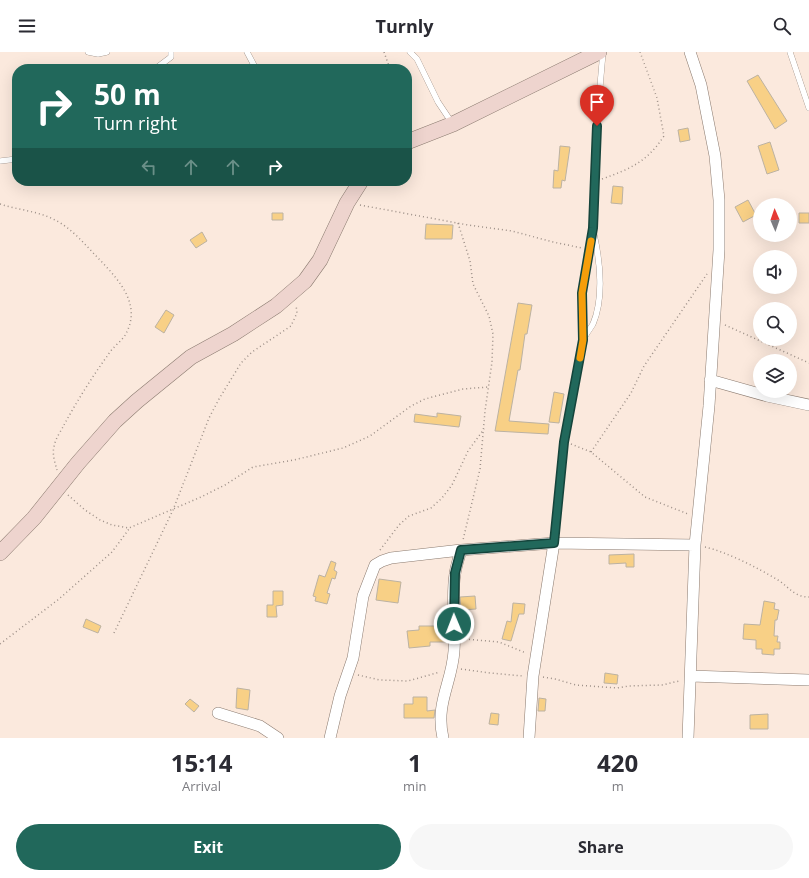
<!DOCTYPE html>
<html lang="en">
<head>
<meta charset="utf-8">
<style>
  body { margin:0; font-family:"Open Sans",sans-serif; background:#f7f7f7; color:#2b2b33; height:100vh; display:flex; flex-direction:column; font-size:15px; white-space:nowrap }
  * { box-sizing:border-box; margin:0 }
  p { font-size:13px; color:#7c7c81 }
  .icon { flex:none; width:22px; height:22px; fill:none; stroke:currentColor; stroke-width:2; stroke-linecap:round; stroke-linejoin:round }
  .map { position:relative; height:686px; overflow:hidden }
  .sheet { display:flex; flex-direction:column; background:#fff; flex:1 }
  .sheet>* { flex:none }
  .hud { position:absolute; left:12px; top:12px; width:400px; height:122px; border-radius:16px; box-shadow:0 4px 16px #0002; background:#21685b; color:#fff; overflow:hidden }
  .needle { width:26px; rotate:358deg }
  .controls { position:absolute; left:753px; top:146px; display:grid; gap:8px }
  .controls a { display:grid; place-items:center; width:44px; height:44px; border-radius:50%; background:#fff; box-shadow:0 4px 16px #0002; font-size:20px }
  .pin { position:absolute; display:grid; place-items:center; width:34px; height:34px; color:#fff; margin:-41px -17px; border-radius:50% 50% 50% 0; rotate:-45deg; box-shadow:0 0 4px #0007 }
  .pin .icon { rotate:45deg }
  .me { position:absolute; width:44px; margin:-22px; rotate:359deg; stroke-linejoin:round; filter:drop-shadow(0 0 3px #0008) }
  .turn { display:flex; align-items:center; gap:14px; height:84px; padding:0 16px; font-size:18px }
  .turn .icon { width:52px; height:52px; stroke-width:2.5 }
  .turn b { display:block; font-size:28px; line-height:34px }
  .lanes { display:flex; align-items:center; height:38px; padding:0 16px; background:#0003; justify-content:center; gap:20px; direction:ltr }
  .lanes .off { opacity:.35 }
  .eta { display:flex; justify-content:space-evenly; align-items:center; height:68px; text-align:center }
  .eta b { font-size:24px; font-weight:700; line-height:28px }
  .primary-button { display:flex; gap:8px; margin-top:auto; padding:8px 16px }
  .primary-button a { flex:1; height:46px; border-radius:24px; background:#21685b; color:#fff; font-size:16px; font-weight:700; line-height:46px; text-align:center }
  .primary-button a+a { background:#f7f7f7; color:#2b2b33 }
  header { display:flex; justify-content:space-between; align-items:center; height:52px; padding:0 16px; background:#fff; font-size:18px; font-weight:700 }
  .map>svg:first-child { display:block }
  .building { fill:#f8d086; stroke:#bcb2a2 }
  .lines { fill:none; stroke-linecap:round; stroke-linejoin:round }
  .lane-casing { stroke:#8b7b70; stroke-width:6 }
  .street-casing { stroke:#8b7b70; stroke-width:12 }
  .secondary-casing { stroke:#8b7b70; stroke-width:16 }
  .path { stroke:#9d9088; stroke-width:1.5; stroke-dasharray:1 3; stroke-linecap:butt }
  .lane { stroke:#fff; stroke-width:5.5 }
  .street { stroke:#fff; stroke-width:11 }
  .secondary { stroke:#eed4ce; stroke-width:15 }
  .route-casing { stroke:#15443b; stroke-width:10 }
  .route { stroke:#21685b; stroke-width:7 }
  .slow { stroke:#f59e0b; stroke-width:7 }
</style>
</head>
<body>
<header><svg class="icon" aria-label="menu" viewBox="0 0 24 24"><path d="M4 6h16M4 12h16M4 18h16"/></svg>Turnly<svg class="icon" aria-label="search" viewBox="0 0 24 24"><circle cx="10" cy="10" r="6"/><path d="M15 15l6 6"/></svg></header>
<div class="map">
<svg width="809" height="686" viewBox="0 0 809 686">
  <rect width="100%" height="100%" fill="#fbe9dd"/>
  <path class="building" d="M758 23 787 69 775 77 747 29Z
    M688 76 690 88 680 90 678 78Z
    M770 90 779 118 767 122 758 94Z
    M560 94 570 95 565 129 562 128 561 136H553L554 118 558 119Z
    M613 134 623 135 622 152 611 151Z
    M748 148 756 163 743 170 735 155Z
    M272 161H283V168H272Z
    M799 161H809V171H799Z
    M426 172 453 173 452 187H425Z
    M202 180 207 189 196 196 190 188Z
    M518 251 532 253 527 282H525L520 318H518L509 369 549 372 548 382 495 379Z
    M166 258 174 263 164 281 155 275Z
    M554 340 564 342 559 371 549 370Z
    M437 361 461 364 459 375 414 370 415 362 437 365Z
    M634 502V515H626V511L609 512V503Z
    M331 509 336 511 334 518 337 520 335 527 332 526 327 541 330 542 327 552 315 549 316 545 313 544 319 523 325 525Z
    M379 527 401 530 398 551 376 548Z
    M273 539H283V553L276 554 277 565H267V553H273Z
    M475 544 476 557 461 558 460 545Z
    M764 549 775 551 774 557 779 558 777 568H775L774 584H778L777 590H780V597H774V603L762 602V597H756V588L743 587 744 572 760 573Z
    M513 551 525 552 524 562H519L511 589 502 587 507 569 511 570Z
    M86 567 101 574 98 581 83 575Z
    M419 574H446V590H430V594L409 596 407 579 419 578Z
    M605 621 618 623 617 632 604 631Z
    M237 636 250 638 248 658 236 656Z
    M413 645H427V659L435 658 434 666H404V652H413Z
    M539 646 546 647 545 659H538Z
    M190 647 199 654 194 660 185 652Z
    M491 661 499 662 498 673 489 672Z
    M768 662V677H750V663Z"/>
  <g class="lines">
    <defs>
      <path id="lane" d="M88 0 98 2 107 0
        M247 0 256 17
        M410 0 417 7 438 50 452 71
        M790 0 809 56
        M155 17 171 5V0
        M0 109 17 107
        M583 288C586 282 590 277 593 272 604 246 600 209 594 182
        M554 491 564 390 583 288 582 241 593 176 599 46 603 0"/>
      <path id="street" d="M710 328 767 344 809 353
        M691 624 809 628
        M218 661 260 674 278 686
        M330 686 340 644 353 606 363 544 375 513 382 509 391 506 461 498 554 491 695 493
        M443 686C435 651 452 631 454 599 456 573 451 547 455 522 456 514 459 506 461 498
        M529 686 533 624 554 491
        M688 686 695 493 709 354 719 198V148L715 104 701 33 690 0"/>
      <path id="secondary" d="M407 90 453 72 599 0
        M0 501 34 466 78 411 115 369 137 349 191 305 233 282 276 254 305 229 320 208 347 151 361 129"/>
    </defs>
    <use href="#lane" class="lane-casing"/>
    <use href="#street" class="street-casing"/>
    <use href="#secondary" class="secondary-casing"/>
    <path class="path" d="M384 0 390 17
      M602 127C630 117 647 110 664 84L657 46 640 0
      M0 152C18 158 38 159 55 168 73 177 86 194 100 208 121 230 143 255 124 285 119 291 112 296 108 303 92 325 77 349 64 373 61 379 55 387 54 395 52 402 55 411 57 418
      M360 153 468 173 512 179 553 190 582 196
      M458 171 470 209 473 232 489 264 493 282 492 310 485 359 480 417 463 488
      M725 273 809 311
      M571 392 591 400 645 445 688 462
      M591 400 631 341 644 314 707 222
      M68 443 85 458 100 468 112 473 129 476 201 445 225 433 253 415 294 408 343 396 370 384 411 354 425 347 463 337 488 335
      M705 495C727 500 758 516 778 528 789 535 794 545 809 545
      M380 498 399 473 409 464 431 456 442 446 452 433 468 399 484 377
      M114 581 173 458 209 366 219 347 241 311 252 300 291 274 297 261 296 253
      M465 587 499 590 526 601
      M0 592 59 547 112 500 129 477
      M461 617 490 621 523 624
      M358 623 380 628 408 629 440 620
      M543 625 555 627 576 633 617 636 629 634 662 633 679 629"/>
    <use href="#lane" class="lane"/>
    <use href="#street" class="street"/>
    <use href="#secondary" class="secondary"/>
  </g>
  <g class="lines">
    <defs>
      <path id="route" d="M454 572 455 521 461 498 554 491 564 390 583 288 582 241 593 176 597 74"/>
    </defs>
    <use href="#route" class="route-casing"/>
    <use href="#route" class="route"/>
    <path class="slow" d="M580 306 583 288 582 241 591 189"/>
  </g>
</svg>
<div class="controls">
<a><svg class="needle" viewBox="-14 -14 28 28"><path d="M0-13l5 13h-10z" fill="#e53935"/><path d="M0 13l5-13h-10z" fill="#7c7c81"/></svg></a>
<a><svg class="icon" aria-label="sound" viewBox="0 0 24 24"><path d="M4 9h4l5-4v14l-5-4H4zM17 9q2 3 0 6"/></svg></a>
<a><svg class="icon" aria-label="search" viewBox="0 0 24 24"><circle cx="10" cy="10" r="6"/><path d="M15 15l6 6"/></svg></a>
<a><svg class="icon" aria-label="layers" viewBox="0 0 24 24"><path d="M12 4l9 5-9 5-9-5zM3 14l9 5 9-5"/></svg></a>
</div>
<div class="pin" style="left:597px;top:74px;background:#d93025"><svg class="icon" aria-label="arrive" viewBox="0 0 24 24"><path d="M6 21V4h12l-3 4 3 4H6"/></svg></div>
<svg class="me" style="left:454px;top:572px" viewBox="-20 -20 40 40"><circle r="17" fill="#21685b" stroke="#fff" stroke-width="3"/><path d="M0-11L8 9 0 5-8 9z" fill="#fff"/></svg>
<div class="hud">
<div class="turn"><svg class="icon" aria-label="right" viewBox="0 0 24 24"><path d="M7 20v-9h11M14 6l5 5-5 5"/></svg><div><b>50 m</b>Turn right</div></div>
<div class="lanes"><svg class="icon off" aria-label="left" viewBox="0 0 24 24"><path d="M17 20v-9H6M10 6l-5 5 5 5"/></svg><svg class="icon off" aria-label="ahead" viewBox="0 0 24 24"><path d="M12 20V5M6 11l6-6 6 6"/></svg><svg class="icon off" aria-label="ahead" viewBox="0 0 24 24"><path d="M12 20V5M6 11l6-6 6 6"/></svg><svg class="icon" aria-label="right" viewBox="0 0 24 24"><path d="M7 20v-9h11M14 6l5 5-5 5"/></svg></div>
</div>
</div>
<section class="sheet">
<div class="eta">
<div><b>15:14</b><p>Arrival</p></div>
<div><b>1</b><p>min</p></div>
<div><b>420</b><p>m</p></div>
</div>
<div class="primary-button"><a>Exit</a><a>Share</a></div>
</section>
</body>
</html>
